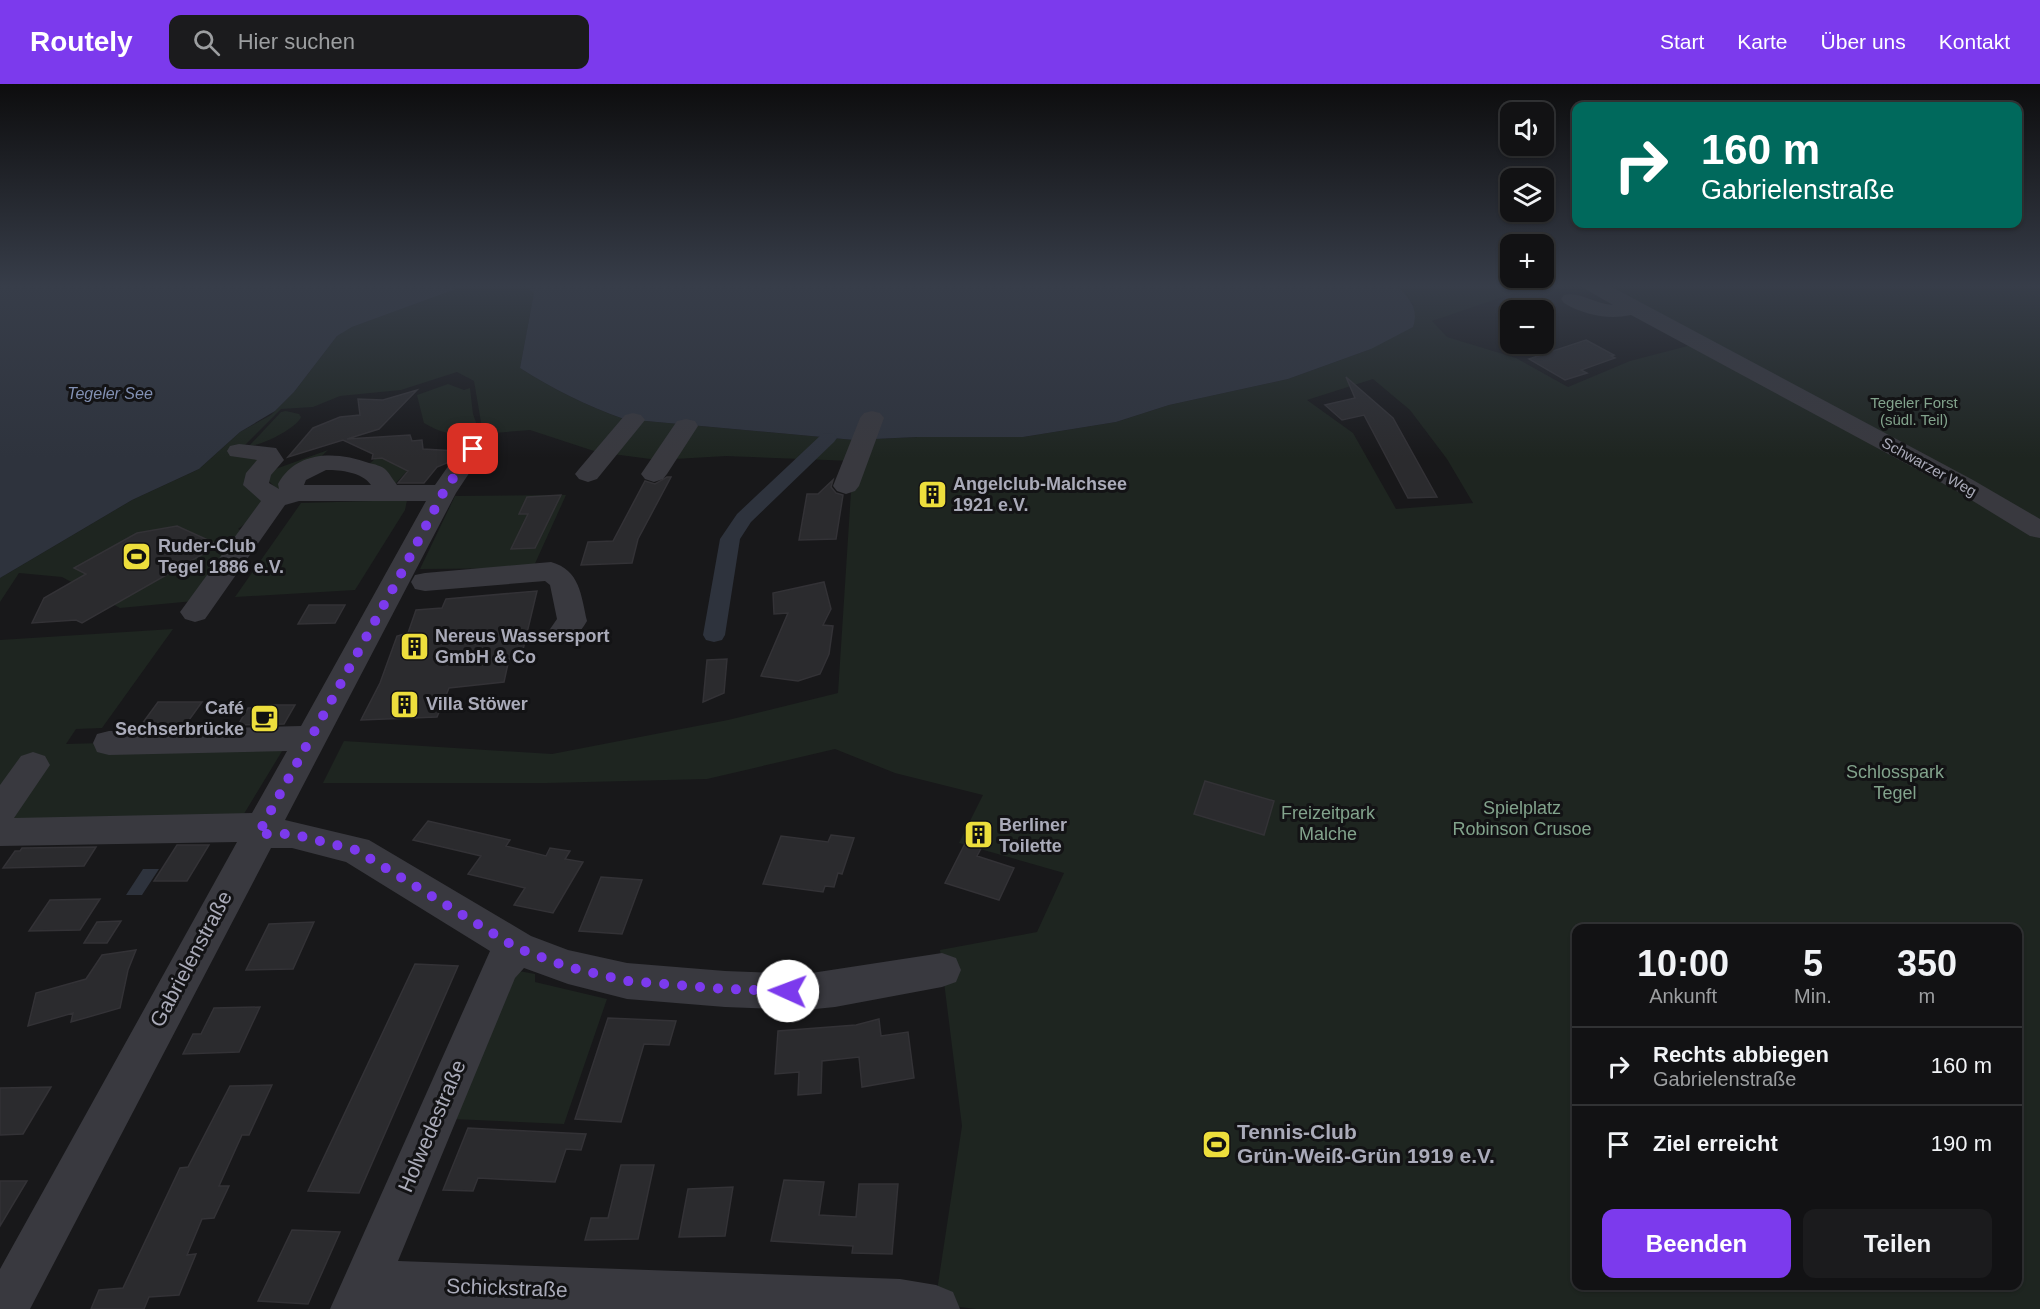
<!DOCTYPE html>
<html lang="de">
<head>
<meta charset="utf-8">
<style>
  body { margin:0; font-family:Helvetica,sans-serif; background:#1b1b1d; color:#f1f3f6; height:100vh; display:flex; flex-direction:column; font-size:22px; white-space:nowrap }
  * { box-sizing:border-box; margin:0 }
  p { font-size:20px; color:#9c9ea0 }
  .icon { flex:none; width:33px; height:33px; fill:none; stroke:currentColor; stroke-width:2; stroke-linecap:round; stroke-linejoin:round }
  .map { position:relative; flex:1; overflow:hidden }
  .sheet { position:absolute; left:1572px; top:840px; width:450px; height:366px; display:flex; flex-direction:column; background:#121214; border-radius:12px; box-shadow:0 2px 4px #0004,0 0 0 2px #313234 }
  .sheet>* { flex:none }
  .guide { position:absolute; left:1572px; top:18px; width:450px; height:126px; border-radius:12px; box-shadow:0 2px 4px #0004,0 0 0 2px #313234; background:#00695c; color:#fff; overflow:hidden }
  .fabs { position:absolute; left:1500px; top:18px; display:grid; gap:12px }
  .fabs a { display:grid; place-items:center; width:54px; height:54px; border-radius:12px; background:#121214; box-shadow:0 2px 4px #0004,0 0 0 2px #313234; font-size:30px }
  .pin { position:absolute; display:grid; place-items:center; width:51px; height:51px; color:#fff; margin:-26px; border-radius:12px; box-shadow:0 3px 9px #0006 }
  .me { position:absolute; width:66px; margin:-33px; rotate:272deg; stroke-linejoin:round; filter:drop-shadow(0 0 4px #0008) }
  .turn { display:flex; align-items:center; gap:21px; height:126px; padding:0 30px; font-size:27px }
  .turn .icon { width:78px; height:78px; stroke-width:2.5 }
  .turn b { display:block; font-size:42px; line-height:51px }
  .eta { display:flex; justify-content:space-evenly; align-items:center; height:102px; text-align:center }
  .eta b { font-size:36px; font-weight:700; line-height:42px }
  .action { display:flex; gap:12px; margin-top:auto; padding:12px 30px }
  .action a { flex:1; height:69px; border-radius:12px; background:#7c3aed; color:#fff; font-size:24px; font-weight:700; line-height:69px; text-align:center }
  .action a+a { background:#1b1b1d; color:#f1f3f6 }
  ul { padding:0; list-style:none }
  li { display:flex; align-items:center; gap:18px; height:78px; padding:0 30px; border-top:2px solid #313234 }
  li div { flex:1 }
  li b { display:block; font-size:22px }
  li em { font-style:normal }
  header { display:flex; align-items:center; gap:36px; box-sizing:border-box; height:84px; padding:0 30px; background:#7c3aed; color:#fff }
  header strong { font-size:28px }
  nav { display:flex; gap:33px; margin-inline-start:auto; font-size:21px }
  .search { width:420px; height:54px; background:#1b1b1d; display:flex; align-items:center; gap:15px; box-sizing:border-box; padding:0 21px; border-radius:12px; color:#9c9ea0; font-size:22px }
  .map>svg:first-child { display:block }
  .green { fill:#1e2520; fill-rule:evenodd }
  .water { fill:#2e333d }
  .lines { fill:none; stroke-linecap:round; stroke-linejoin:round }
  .canal { fill:#2e333d; fill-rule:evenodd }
  .building { fill:#2b2b2e; stroke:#333236; stroke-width:1.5 }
  .minor { fill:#39393f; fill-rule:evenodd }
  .route { stroke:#7c3aed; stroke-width:10; stroke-dasharray:0 18 }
  .labels { text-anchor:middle; stroke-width:6; stroke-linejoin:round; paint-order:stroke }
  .far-park-label { font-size:15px; fill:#82a38c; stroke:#131315 }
  .far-street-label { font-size:15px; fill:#aaabb9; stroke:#131315 }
  .far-water-label { font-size:16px; font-style:italic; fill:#8290b3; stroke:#131315 }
  .poi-label { font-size:18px; font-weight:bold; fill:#aaabb9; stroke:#131315; text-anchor:start }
  .park-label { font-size:18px; fill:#82a38c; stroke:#131315 }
  .near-street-label { font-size:21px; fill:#aaabb9; stroke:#131315 }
  .near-poi-label { font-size:21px; font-weight:bold; fill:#aaabb9; stroke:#131315; text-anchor:start }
</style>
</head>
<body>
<header>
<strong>Routely</strong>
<div class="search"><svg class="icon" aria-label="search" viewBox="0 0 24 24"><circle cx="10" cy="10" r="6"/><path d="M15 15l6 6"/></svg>Hier suchen</div>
<nav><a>Start</a><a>Karte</a><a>Über uns</a><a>Kontakt</a></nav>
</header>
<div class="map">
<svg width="2040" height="1225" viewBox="0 0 2040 1225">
  <rect width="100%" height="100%" fill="#18181a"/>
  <path class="green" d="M464 202H525L534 209 520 284C553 305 587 322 624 335L854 356 917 353H1023L1116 338 1169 321 1288 295 1371 265 1414 221 1398 202H1535L1432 237 1447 253 1516 274 1568 303 1630 277 1703 258 1599 202H2040V1225H976L935 1220 962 1042 940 866 1037 848 1064 789 959 759 983 711 895 689 835 665 707 695 547 699H323L344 657 552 670 728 636 838 609 853 377 726 372 658 376 597 368 530 346 483 350 474 297 457 288 401 306 340 312 313 323 281 325 240 366 267 369 259 389 275 417 238 445 246 448 194 517 120 524 62 493 19 489 0 518V494L132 416 199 385 240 348 271 331 294 308 337 252 352 243ZM1373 295 1410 326 1447 375 1473 419 1396 425 1353 349 1307 316ZM1576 844H2018V1202H1576Z
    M448 300 464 306 470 304 473 330 477 341C464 358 439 348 424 339L417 311Z
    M286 327 299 330 301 333C297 344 261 362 249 362L281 328Z
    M328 366 282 411 269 397 270 387Z
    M382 374 405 385 410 384 395 400 369 380 375 375Z
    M566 411 533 484 420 485 455 412Z
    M407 416 405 426 355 506 235 513 301 419Z
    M173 545 102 644 76 645 66 660 290 654 236 743 0 748V556Z
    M519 887 535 890V898L607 915 564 1040 452 1035 509 894Z"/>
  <path class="water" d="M0 202H464L352 243 337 252 294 308 275 327 240 348 199 385 132 416 0 494Z
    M525 202H1398C1410 216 1419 224 1413 243L1371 265 1288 295 1169 321 1116 338 1023 353H917L854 356 624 335C587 322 553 305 520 284L534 209Z
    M143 785H159L142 811H126Z"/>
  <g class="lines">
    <path class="canal" d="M828 349 834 350 837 354 834 358 751 438 740 455 725 551 722 556 714 558 706 556 703 551 720 455 737 430 822 350Z"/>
  </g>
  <path class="building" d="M1586 256 1614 271 1611 272 1615 274 1581 286 1587 289 1565 296 1529 275Z
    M1346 293 1393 334 1437 413 1408 414 1364 331 1342 336 1325 321 1355 314Z
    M417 306 379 345 347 355 410 351 412 357 422 356 423 365 456 367 447 379 437 383 424 399H398L408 387 382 374 372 375 373 370 343 356 288 373 313 344 340 333 360 331 358 315 383 316Z
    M667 393H671L638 455 632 479 581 481 588 458 613 457 645 397 655 400Z
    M833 396 831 403 836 409 843 411 836 455 799 456 807 410H818Z
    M561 411 535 464 511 465 528 430H519L527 413Z
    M177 442 219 461 82 539 76 536 32 539 44 514 86 490 74 484 137 449Z
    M824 498 831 525 823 541 833 542 829 570 820 590 798 597 761 592 788 529 774 530 773 509Z
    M537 507 521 574 509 575 504 598 449 604 437 633 361 636 380 599 397 552 408 549 416 526 442 524 446 515Z
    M309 521H345L335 539 298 540Z
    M727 575 724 609 703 618 707 576Z
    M158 618H202L184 643 139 644Z
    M268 621H295L284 640 238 641 248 624H267Z
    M1205 697 1274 717 1264 751 1194 730Z
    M428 737 510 756 506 762 546 772 550 764 570 767 565 775 583 778 553 829 514 821 525 804 468 790 481 772 413 756Z
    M974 742 990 748 977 772 1014 784 999 816 945 799Z
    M831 751 854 754 842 790 838 789 834 803 825 802 823 808 763 800 781 752 828 758Z
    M177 761H209L187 797H154Z
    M96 763 84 782 3 784 15 767H20L22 764Z
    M601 793 642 796 622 850 579 847Z
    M100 815 80 846 29 847 50 816Z
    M121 837 107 859H84L97 838Z
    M314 838 293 885 246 886 269 840Z
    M136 866 128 886 120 924 71 938 73 929 28 942 36 909 86 895 102 871Z
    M415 880 458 882 359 1109 308 1107Z
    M260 923 239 968 183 970 193 950H201L214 924Z
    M608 934 676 937 669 961 644 960 621 1038 575 1035Z
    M879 935 881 952 908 948 914 994 862 1003 859 973 822 977 821 1009 798 1011 799 988 775 990 778 947 856 941Z
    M272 1001 249 1051H242L219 1102H229L214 1134 202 1135 187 1171 196 1170 179 1211 149 1213 144 1225H91L99 1206 123 1204 180 1084 188 1083 230 1002Z
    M51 1003 23 1050 0 1051V1004Z
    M468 1044 586 1050 581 1066 566 1065 555 1098 478 1094 473 1107 443 1106Z
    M621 1081H654L638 1155 585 1156 591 1134H608Z
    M784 1096 824 1098 819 1131 856 1133 859 1100H898L892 1170 852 1169 853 1162 771 1157Z
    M0 1097H27L0 1142Z
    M733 1103 725 1152 679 1153 688 1105Z
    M292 1146 340 1148 308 1220 258 1217Z"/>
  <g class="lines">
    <path class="minor" d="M1584 202H1610L1973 396 2040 435V454L2030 452 1955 406 1631 231C1608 236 1584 231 1564 219L1561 215 1564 211C1579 207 1595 220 1613 221L1587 206Z
      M872 327 880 329 884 334 859 402 855 407 846 410 837 407 833 402 860 334 864 329Z
      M633 329 641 331 645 336 641 341 597 395 588 398 579 395 575 390 579 385 625 331Z
      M686 335 695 337 698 342 667 390 663 395 654 398 645 395 641 390 677 337Z
      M483 343 492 345 495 350 456 409 285 736 369 756 531 852 568 866 627 879 725 887 805 890 942 869 956 874 961 886 956 898 942 903 835 923 805 926 725 923 627 915 568 900 524 884 515 894 398 1177 900 1195 936 1201 953 1208 960 1225H330L490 867 346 778 292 764H271L30 1225H0V1185L237 758 0 762V701L21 672 33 668 45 672 50 681 14 734 252 729 287 667 109 671 97 668 93 659 97 650 109 647 301 642 426 417H299L285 421 205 535 195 538 185 535 180 528 261 417 243 401 246 389 257 376 230 372 227 367 230 362 239 360 276 364 284 376 271 391 269 399 279 405 278 400C296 366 337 367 369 379 374 380 382 382 386 386 390 390 393 396 397 401H435L474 345ZM326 386C341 386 362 388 371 401H304L306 396Z
      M551 478C580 486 581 511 587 537 577 553 572 561 552 555L548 548 557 535 550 501 545 497 425 507 415 505 411 498 415 491 425 489Z"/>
  </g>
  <linearGradient id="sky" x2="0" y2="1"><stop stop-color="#0d0d0e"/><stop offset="0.54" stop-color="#373d49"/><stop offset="1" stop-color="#373d49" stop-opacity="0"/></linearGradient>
  <rect width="2040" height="374" fill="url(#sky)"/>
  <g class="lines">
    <path class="route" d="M473 365 443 409 402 488 258 750H292L356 766 517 864 568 883 627 897 725 905 788 907"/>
  </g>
  <defs>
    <symbol id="building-square" viewBox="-11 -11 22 22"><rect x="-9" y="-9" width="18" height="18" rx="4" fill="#edde3c" stroke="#131315"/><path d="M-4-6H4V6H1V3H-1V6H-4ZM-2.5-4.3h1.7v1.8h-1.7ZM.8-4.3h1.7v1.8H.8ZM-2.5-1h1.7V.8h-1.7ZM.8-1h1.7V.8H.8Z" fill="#111"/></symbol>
    <symbol id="stadium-square" viewBox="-11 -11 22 22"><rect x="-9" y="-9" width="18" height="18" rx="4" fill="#edde3c" stroke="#131315"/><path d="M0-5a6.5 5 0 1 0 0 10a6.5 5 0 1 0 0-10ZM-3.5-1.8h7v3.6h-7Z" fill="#111"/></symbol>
    <symbol id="cafe-square" viewBox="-11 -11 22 22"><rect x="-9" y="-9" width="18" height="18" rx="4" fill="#edde3c" stroke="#131315"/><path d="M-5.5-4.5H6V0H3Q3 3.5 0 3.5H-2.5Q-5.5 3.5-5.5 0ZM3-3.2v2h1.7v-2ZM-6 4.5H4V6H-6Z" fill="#111"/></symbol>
  </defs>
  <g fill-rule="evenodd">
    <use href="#building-square" x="916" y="394" width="33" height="33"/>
    <use href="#stadium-square" x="120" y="456" width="33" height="33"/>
    <use href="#building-square" x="398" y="546" width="33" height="33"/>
    <use href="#building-square" x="388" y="604" width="33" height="33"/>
    <use href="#cafe-square" x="248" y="618" width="33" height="33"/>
    <use href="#building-square" x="962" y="734" width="33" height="33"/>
    <use href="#stadium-square" x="1200" y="1044" width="33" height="33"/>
  </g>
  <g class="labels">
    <g class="far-park-label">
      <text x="1914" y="324">Tegeler Forst<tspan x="1914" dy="17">(südl. Teil)</tspan></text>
    </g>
    <g class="far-street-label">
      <text transform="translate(1929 383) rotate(29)" y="5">Schwarzer Weg</text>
    </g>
    <g class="far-water-label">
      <text x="110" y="315">Tegeler See</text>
    </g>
    <g class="poi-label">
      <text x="953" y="406">Angelclub-Malchsee<tspan x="953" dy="21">1921 e.V.</tspan></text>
      <text x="158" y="468">Ruder-Club<tspan x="158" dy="21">Tegel 1886 e.V.</tspan></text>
      <text x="435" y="558">Nereus Wassersport<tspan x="435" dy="21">GmbH &amp; Co</tspan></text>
      <text x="426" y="626">Villa Stöwer</text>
      <text x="244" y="630" text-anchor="end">Café<tspan x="244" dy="21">Sechserbrücke</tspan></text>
      <text x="999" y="747">Berliner<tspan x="999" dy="21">Toilette</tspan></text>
    </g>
    <g class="park-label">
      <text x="1895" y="694">Schlosspark<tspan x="1895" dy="21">Tegel</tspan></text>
      <text x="1522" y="730">Spielplatz<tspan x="1522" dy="21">Robinson Crusoe</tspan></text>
      <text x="1328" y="735">Freizeitpark<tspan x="1328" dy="21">Malche</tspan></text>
    </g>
    <g class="near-street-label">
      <text transform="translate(191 875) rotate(-62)" y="7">Gabrielenstraße</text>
      <text transform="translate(432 1042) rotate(-67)" y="7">Holwedestraße</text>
      <text transform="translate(507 1204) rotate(2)" y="7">Schickstraße</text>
    </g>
    <g class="near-poi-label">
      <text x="1237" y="1055">Tennis-Club<tspan x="1237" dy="24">Grün-Weiß-Grün 1919 e.V.</tspan></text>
    </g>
  </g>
</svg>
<div class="fabs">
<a><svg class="icon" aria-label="sound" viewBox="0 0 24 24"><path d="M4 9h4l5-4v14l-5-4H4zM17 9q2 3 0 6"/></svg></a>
<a><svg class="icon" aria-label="layers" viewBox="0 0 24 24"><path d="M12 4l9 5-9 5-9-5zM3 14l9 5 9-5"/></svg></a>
<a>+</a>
<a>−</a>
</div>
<div class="pin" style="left:473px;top:365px;background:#d93025"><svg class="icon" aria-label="arrive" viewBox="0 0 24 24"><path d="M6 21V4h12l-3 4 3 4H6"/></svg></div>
<svg class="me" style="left:788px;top:907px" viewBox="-20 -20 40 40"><circle r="19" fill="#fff"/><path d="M0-13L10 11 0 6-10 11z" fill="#7c3aed"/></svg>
<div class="guide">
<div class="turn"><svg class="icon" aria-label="right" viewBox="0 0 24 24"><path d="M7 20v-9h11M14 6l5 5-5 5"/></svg><div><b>160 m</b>Gabrielenstraße</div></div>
</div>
<section class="sheet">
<div class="eta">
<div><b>10:00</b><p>Ankunft</p></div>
<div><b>5</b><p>Min.</p></div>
<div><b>350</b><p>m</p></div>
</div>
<ul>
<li><svg class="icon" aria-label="right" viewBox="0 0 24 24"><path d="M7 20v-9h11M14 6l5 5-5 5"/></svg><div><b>Rechts abbiegen</b><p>Gabrielenstraße</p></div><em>160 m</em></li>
<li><svg class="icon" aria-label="arrive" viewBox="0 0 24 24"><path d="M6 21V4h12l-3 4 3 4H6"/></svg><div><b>Ziel erreicht</b></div><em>190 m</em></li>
</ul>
<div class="action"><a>Beenden</a><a>Teilen</a></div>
</section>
</div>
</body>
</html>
